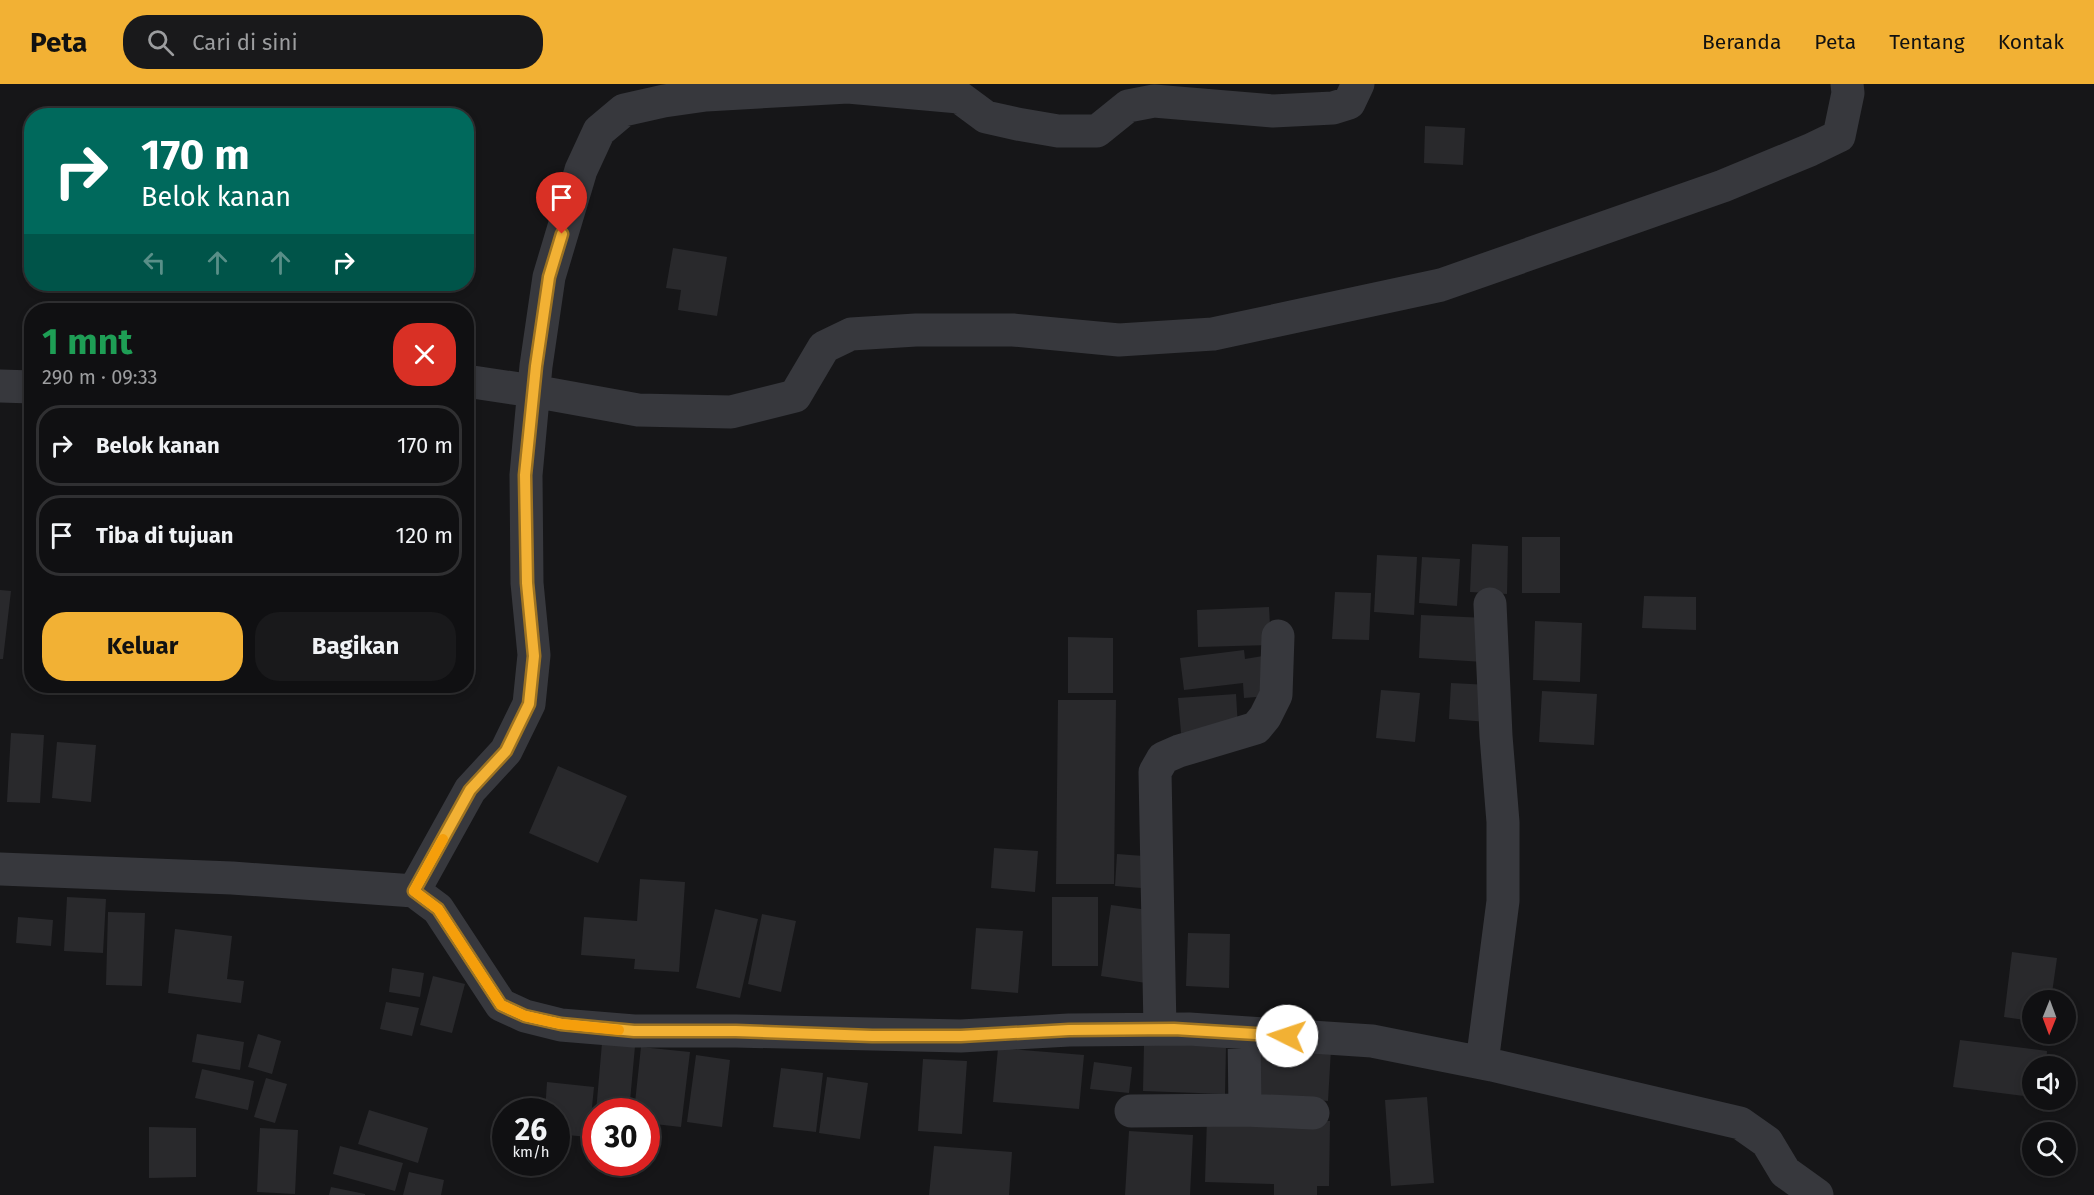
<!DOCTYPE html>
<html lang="id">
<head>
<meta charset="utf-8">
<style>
  body { margin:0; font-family:"Fira Sans",sans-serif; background:#19191b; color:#f1f3f6; height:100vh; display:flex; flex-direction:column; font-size:22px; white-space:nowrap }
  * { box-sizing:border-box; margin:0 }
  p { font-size:20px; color:#9c9d9f }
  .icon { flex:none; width:33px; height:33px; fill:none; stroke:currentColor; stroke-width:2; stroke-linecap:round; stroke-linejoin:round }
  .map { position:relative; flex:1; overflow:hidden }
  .panel { position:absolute; left:24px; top:219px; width:450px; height:390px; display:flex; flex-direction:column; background:#101012; border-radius:24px; box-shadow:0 3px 9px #0003,0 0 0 2px #303032 }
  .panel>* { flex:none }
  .guide { position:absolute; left:24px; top:24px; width:450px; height:183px; border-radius:24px; box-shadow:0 3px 9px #0003,0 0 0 2px #303032; background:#00695c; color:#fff; overflow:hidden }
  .needle { width:39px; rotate:181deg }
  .fabs { position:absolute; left:2022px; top:906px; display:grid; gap:12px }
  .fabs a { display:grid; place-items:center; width:54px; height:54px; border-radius:50%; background:#101012; box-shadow:0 3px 9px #0003,0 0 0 2px #303032; font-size:30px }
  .speed { position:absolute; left:492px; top:1014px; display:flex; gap:12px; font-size:30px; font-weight:700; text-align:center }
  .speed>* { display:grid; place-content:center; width:78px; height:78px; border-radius:50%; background:#101012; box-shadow:0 3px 9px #0003,0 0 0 2px #303032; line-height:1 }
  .speed small { font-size:15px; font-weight:400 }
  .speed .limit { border:9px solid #d22; background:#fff; color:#111 }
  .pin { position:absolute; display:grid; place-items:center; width:51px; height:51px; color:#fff; margin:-62px -26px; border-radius:50% 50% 50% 0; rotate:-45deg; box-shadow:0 0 6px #0007 }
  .pin .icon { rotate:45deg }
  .me { position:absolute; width:66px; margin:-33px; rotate:274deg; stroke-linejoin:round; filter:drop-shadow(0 0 4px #0008) }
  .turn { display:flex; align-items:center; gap:21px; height:126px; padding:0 18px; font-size:27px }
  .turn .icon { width:78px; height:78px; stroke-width:2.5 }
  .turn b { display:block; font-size:42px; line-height:51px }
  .lanes { display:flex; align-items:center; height:57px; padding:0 18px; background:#0003; justify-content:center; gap:30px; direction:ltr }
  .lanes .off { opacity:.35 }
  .round { display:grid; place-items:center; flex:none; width:63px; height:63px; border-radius:24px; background:#19191b }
  .overview { display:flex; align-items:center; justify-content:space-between; height:102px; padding:0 18px }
  h1 { font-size:36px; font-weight:700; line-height:45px; color:#1e9e55 }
  .action { display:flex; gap:12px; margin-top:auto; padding:12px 18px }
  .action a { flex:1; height:69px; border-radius:24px; background:#f2b134; color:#111; font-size:24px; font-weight:700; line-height:69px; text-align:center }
  .action a+a { background:#19191b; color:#f1f3f6 }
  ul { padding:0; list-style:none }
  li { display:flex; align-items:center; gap:18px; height:81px; margin:0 12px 9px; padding:0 6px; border:3px solid #303032; border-radius:24px }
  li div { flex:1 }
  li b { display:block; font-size:22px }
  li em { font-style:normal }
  header { display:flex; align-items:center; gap:36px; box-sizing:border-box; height:84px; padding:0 30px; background:#f2b134; color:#111 }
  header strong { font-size:28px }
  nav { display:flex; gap:33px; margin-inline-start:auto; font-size:21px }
  .search { width:420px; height:54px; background:#19191b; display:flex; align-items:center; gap:15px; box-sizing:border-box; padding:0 21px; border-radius:24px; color:#9c9d9f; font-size:22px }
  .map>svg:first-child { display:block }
  .building { fill:#29292c }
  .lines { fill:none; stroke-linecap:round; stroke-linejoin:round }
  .minor { stroke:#37383d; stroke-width:33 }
  .route-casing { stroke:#9d7322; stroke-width:15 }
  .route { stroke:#f2b134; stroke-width:10 }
  .slow { stroke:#f59e0b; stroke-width:10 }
</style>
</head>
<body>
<header>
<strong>Peta</strong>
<div class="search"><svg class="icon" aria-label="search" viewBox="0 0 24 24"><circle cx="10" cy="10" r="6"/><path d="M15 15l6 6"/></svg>Cari di sini</div>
<nav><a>Beranda</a><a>Peta</a><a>Tentang</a><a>Kontak</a></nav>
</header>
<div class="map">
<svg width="2094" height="1111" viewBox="0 0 2094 1111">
  <rect width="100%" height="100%" fill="#161618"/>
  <path class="building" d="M1425 42 1465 44 1463 81 1424 79Z
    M673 164 727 173 717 232 678 226 681 206 666 204Z
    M1522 453H1560V509H1522Z
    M1472 460 1508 462 1507 510 1470 508Z
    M1377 471 1417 473 1414 531 1374 528Z
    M1422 473 1460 475 1457 522 1419 519Z
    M0 506 11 507 3 575H0Z
    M1335 508 1371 509 1369 556 1332 555Z
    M1644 512 1696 513V546L1642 544Z
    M1269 523 1271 561 1198 563 1197 526Z
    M1421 531 1486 534 1484 578 1419 574Z
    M1535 537 1582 539 1580 598 1533 596Z
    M1068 553 1113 554V609H1068Z
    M1244 566 1245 575 1263 572 1268 612 1244 614 1243 599 1184 606 1180 574Z
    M1451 599 1490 601 1488 638 1449 635Z
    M1381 606 1420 609 1415 658 1376 654Z
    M1542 607 1597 610 1594 661 1539 658Z
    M1236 610 1238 644 1181 649 1178 614Z
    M1058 616H1116L1114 800H1056Z
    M11 649 44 651 40 719 7 718Z
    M57 658 96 661 91 718 52 714Z
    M558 682 627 712 598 779 529 749Z
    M994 764 1038 767 1035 808 991 804Z
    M1117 770 1157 773 1155 805 1115 802Z
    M640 795 685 798 679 888 634 885 635 875 581 871 584 833 637 837Z
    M67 813 106 815 103 869 64 867Z
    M1052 813H1098V882H1052Z
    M1111 821 1156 827 1146 899 1101 892Z
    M715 825 758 835 740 914 696 904Z
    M108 828 145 829 142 902 106 901Z
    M762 830 796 837 781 908 748 900Z
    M18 833 53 836 51 862 16 859Z
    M976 844 1023 847 1018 909 971 905Z
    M175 845 232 852 227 895 244 897 241 919 168 909Z
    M1188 849 1230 850 1229 904 1186 902Z
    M2012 868 2057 874 2051 916H2032V937L2004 933Z
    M392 884 424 889 420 913 389 908Z
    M433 892 465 900 452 949 420 941Z
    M386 918 419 924 412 952 380 945Z
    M197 950 244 958 240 986 192 978Z
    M258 950 281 957 272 990 248 983Z
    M1960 956 2047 967 2046 982H2032V1013L1953 1003Z
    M602 959 635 962 629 1028H596Z
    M1144 960 1226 962 1225 1010 1143 1007Z
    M1259 960 1331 965 1328 1017 1255 1012Z
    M641 963 690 968 681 1043 646 1039V1028H634Z
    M998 964 1084 971 1079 1025 993 1018Z
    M696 971 730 976 722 1043 687 1038Z
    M923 975 967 977 962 1050 918 1047Z
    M1094 978 1132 983 1129 1009 1090 1005Z
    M781 984 823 989 816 1048 773 1043Z
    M202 985 254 997 248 1026 195 1014Z
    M827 993 868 999 860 1055 819 1049Z
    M266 994 287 1000 275 1039 254 1033Z
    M547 998 594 1003 589 1053 556 1050V1028H545Z
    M1427 1013 1434 1099 1391 1102 1385 1016Z
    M369 1026 428 1044 418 1079 358 1060Z
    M1207 1034 1330 1037 1329 1102H1317V1111H1274V1100L1205 1098Z
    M149 1043 196 1044V1093L149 1094Z
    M260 1044 298 1046 295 1110 257 1108Z
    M1129 1047 1193 1051 1190 1111H1125Z
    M340 1062 403 1079 395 1107 333 1090Z
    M934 1062 1012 1068 1009 1111H929Z
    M409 1088 444 1096 441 1111H403Z
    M331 1103 365 1110V1111H329Z"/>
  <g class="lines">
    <path class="minor" d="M466 297 533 307 638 326 731 328 795 312 824 263 851 250 916 246H1013L1119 256 1213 250 1441 201 1723 102 1810 66 1839 52 1848 9 1847 0
      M0 302 32 303
      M0 785 232 794 414 807 438 825 501 921 525 932 561 941 634 947H736L961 952 1069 946 1189 945 1372 957 1492 981 1740 1039 1767 1058 1785 1088 1817 1111
      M414 807 470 706 506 667 529 620 534 571 527 499 526 391 536 282 549 193 581 86 599 47 624 26 664 17 706 11 848 3 959 13 986 33 1017 40 1058 47H1097L1128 22 1154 17 1273 27 1333 24 1349 19 1358 0
      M1160 945 1155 688 1163 674 1179 667 1256 644 1265 633 1276 611 1278 552
      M1244 949 1245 1026 1313 1029
      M1482 979 1503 817V738L1496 652 1490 520
      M1131 1027 1245 1026"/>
  </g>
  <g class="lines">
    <defs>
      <path id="route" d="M562 150 549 193 536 282 525 391 527 499 534 572 529 620 506 667 470 706 414 807 438 825 501 921 525 932 561 940 634 947H736L872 952H961L1069 946 1174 945 1287 952"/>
    </defs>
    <use href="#route" class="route-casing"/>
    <use href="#route" class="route"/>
    <path class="slow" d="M443 755 414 807 438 825 501 921 525 932 561 940 619 946"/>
  </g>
</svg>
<div class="fabs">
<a><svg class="needle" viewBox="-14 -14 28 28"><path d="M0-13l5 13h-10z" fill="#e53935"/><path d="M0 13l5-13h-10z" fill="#9c9d9f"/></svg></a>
<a><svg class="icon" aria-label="sound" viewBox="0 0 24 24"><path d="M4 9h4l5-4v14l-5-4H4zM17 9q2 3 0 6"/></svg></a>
<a><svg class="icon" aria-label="search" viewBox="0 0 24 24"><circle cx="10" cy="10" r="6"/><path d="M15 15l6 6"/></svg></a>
</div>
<div class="speed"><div>26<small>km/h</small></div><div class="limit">30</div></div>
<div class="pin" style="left:562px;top:150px;background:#d93025"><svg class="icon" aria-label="arrive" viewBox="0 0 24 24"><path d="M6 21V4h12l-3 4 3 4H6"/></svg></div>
<svg class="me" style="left:1287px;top:952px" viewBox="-20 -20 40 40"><circle r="19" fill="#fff"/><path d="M0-13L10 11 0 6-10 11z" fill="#f2b134"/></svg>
<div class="guide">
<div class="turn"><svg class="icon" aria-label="right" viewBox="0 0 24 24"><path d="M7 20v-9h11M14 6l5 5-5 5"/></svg><div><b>170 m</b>Belok kanan</div></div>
<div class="lanes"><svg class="icon off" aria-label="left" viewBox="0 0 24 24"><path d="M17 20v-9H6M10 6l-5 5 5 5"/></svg><svg class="icon off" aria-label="ahead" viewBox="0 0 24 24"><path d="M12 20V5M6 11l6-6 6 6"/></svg><svg class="icon off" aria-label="ahead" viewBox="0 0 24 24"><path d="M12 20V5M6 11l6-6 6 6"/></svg><svg class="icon" aria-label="right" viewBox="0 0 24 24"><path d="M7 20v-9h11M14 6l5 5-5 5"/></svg></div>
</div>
<section class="panel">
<div class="overview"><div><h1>1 mnt</h1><p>290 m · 09:33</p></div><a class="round" style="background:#d93025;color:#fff"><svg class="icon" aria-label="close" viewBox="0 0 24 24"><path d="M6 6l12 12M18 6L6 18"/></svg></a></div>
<ul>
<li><svg class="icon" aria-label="right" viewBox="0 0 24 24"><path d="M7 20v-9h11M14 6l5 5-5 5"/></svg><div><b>Belok kanan</b></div><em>170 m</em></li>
<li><svg class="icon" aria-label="arrive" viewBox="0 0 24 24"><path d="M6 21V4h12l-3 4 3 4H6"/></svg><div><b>Tiba di tujuan</b></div><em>120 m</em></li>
</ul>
<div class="action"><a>Keluar</a><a>Bagikan</a></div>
</section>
</div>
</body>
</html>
